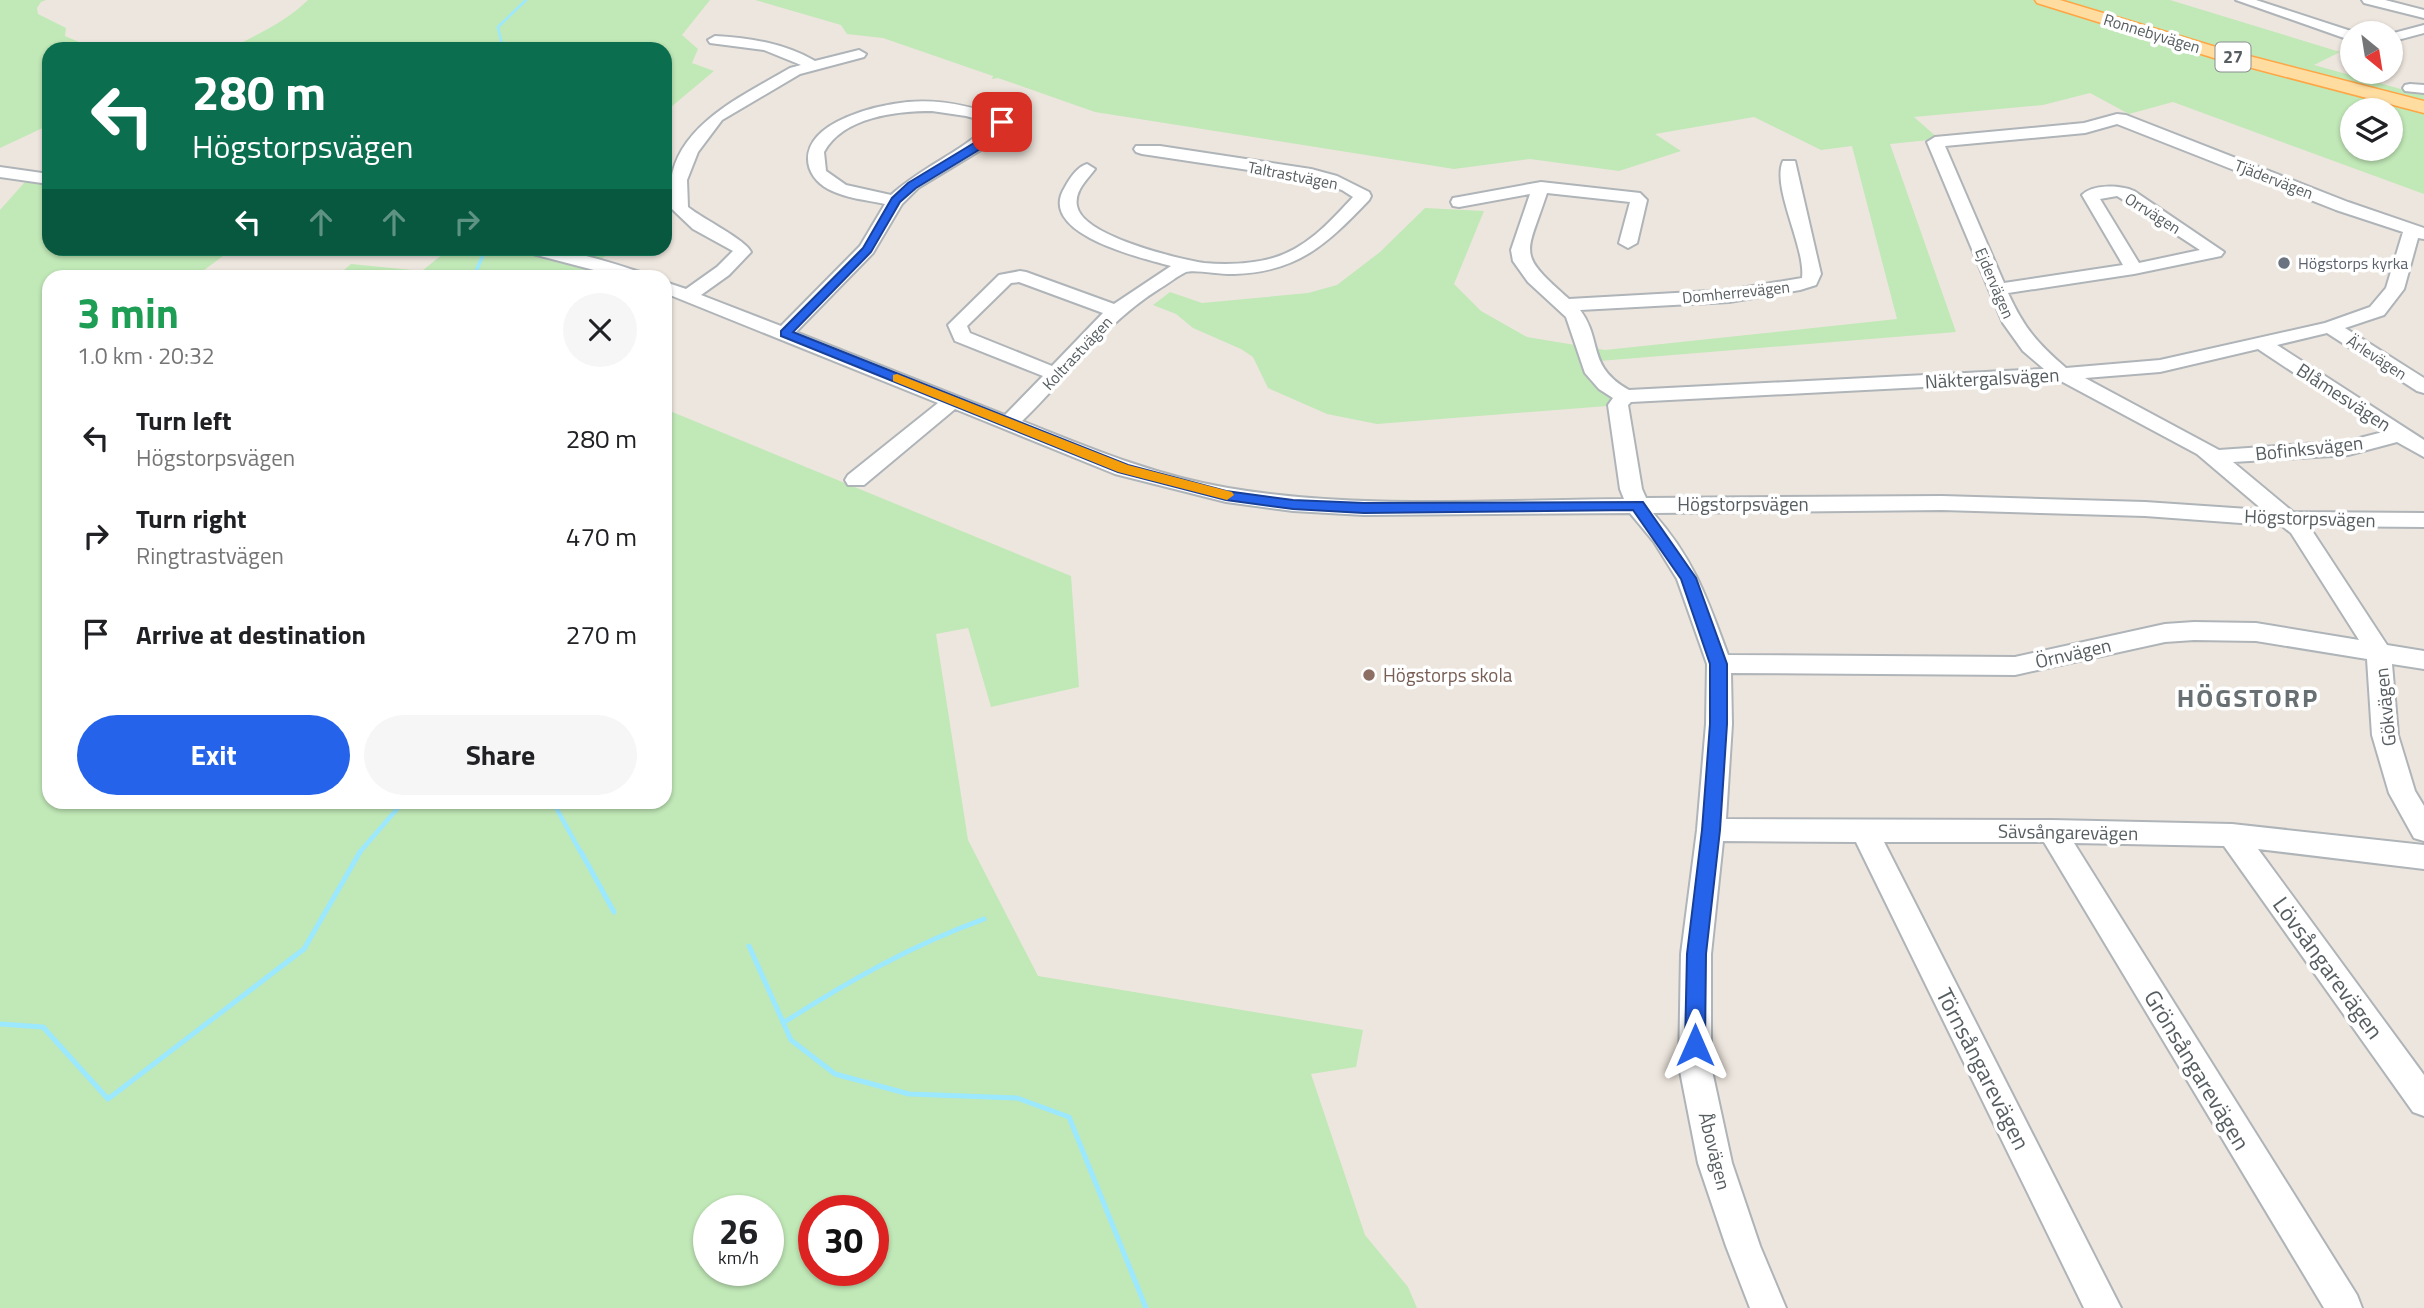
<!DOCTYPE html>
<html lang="en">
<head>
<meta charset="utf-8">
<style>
  body { margin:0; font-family:"Titillium Web",sans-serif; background:#f6f6f6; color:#202124; height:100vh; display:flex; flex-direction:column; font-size:26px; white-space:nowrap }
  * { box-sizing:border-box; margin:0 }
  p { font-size:23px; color:#757577 }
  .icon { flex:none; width:38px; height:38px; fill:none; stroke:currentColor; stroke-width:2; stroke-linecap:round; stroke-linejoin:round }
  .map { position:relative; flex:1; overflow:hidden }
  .sheet { position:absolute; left:42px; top:270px; width:630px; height:539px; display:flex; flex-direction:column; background:#fff; border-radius:21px; box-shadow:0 2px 5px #0004 }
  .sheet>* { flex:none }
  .hud { position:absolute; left:42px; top:42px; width:630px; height:214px; border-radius:21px; box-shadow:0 2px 5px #0004; background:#0b6e4f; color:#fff; overflow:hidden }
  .needle { width:46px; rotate:150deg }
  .tools { position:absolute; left:2340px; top:21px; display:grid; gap:14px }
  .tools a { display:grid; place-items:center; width:63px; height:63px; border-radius:50%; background:#fff; box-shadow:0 2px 5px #0004; font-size:35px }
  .speed { position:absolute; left:693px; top:1195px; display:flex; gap:14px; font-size:35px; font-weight:700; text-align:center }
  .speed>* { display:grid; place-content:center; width:91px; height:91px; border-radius:50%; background:#fff; box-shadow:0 2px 5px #0004; line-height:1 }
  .speed small { font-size:18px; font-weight:400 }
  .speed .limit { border:10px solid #d22; background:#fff; color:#111 }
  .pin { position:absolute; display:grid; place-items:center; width:60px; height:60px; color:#fff; margin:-30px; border-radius:14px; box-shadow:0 4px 10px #0006 }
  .me { position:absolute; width:77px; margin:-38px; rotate:0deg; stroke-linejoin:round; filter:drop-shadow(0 0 5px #0008) }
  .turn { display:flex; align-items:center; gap:24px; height:147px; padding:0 35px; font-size:32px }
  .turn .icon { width:91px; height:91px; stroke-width:2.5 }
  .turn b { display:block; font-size:49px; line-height:60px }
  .lanes { display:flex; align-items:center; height:66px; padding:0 35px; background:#0003; justify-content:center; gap:35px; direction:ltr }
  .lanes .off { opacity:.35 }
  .round { display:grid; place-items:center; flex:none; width:74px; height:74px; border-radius:37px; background:#f6f6f6 }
  .head { display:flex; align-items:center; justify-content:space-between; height:119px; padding:0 35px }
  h1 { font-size:42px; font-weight:700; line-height:52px; color:#1e9e55 }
  .button { display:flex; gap:14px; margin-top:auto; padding:14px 35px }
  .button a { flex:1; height:80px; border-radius:42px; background:#2563eb; color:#fff; font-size:28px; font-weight:700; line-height:80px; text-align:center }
  .button a+a { background:#f6f6f6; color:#202124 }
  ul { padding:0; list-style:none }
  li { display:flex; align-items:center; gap:21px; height:98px; padding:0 35px }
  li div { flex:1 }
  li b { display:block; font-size:26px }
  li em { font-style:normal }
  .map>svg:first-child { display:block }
  .green { fill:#c1e8b7; fill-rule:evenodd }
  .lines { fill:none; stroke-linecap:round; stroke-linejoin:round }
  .stream-far3 { stroke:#9be8ff; stroke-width:2.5 }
  .stream-far2 { stroke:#9be8ff; stroke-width:3.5 }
  .stream-far1 { stroke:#9be8ff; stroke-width:4.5 }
  .stream { stroke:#9be8ff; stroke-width:5 }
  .minor-casing { stroke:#afb4b8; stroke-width:4 }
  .major-casing { stroke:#ffa544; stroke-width:3 }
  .minor { fill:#fff; fill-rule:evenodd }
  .major { fill:#ffdca0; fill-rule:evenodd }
  .route { fill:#2563eb; stroke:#184099; stroke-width:2 }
  .slow { fill:#f59e0b }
  .worship-dot { fill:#6b7280; stroke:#fff; stroke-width:2.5 }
  .education-dot { fill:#8d6e63; stroke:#fff; stroke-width:2.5 }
  .labels { text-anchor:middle; stroke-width:7; stroke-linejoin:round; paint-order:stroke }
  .far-street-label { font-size:16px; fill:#575e61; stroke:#fff }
  .far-worship-label { font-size:16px; fill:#5b616d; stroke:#fff; text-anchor:start }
  .shield { fill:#fff; stroke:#898e90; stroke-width:2 }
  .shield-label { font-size:18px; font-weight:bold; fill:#575e61 }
  .street-label { font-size:19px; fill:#575e61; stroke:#fff }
  .education-label { font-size:19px; fill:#785e54; stroke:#fff; text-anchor:start }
  .near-street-label { font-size:23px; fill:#575e61; stroke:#fff }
  .district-label { font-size:26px; font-weight:bold; letter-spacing:2px; fill:#687073; stroke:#fff }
</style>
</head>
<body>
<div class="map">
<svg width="2424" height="1308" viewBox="0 0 2424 1308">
  <rect width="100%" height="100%" fill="#ede6de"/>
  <path class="green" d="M0 0H46L41 2 37 8 38 14 66 28 65 36 95 49H49V125L0 148Z
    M308 0H710L682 35 698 49 692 63 714 71 665 112V49H238L237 45C262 32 288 20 308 0Z
    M755 0H2170L2340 52 2314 65 2408 91H2424V194L2173 102 2129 114 2090 93 2043 105 1914 117 1939 139 1890 144 1956 332 1587 362 1597 385 1620 405 1377 424 1327 414 1268 388 1253 357 1241 349 1193 328 1176 314 1153 305 1170 292 1202 303 1308 293 1337 285 1380 252 1425 208 1484 211 1454 284 1481 311 1527 337 1605 350 1897 319 1852 146 1821 150 1754 117 1655 134 1681 151 1619 171 1530 159 1454 169 1095 112 998 78 992 79 993 76 883 38 847 34 841 25ZM2352 110H2390V149H2352Z
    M32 174 49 176V248H221L223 256 196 276H49V802H665V409L1071 576 1079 687 991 707 968 628 936 634 968 840 1038 976 1363 1030 1356 1067 1311 1074 1365 1235 1408 1287 1417 1308H0V210ZM709 1211H768V1270H709ZM814 1211H873V1270H814Z
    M584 248 607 255 575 276H337L351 264 422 271 449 249Z"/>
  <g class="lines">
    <path class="stream-far3" d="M503 49 498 27 526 0"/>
    <path class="stream-far2" d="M474 276 486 248"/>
    <path class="stream-far1" d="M553 802 581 853
      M359 853 403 802"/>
    <path class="stream" d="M581 852 614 912
      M749 946 791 1040 835 1074 909 1094 1017 1098 1069 1117 1146 1308
      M783 1023C847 982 912 945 984 919
      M0 1024 43 1027 108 1099 304 949 360 852"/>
    <defs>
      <path id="minor" d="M2236 0H2256L2357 33H2352V40L2347 39Z
        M2362 0H2385L2424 10V18L2364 3Z
        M2424 25V33L2390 42V34Z
        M715 36C750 38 784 43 815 61L859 50 866 54 864 57 800 74 722 120 698 152 687 180 688 207C703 219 746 240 751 252L729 275 701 295 781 326 860 246 885 204C866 200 845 198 828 189 817 183 808 172 808 159 808 121 877 105 908 102 942 99 975 107 1007 119L1010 122 984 148 918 188 902 204 873 253 796 332 1005 415 1043 376 955 341 948 325 999 275 1020 271 1026 272 1114 304 1171 266C1142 258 1035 234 1065 187 1070 178 1077 167 1087 164L1095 169C1087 180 1074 191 1077 206 1082 236 1178 259 1204 263 1227 265 1252 264 1273 258 1307 248 1330 222 1353 197L1342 190 1309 179 1142 154 1136 152 1134 149 1136 146H1160L1311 169 1337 176 1369 192 1371 196 1369 200C1327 244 1298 272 1234 274 1223 275 1194 269 1186 272 1177 276 1168 284 1159 289 1103 324 1068 377 1022 421 1089 448 1156 476 1228 488 1358 510 1493 500 1624 499L1620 489 1608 405 1613 398 1599 389 1585 373 1566 317 1528 282 1513 261 1511 250 1530 194 1459 207 1453 206 1451 202 1453 198 1459 197 1541 182 1640 193 1647 200 1637 243 1628 248 1619 243 1630 202 1547 193C1526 257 1516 252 1569 299L1729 290 1802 278C1806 248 1771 187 1783 161H1795L1821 274 1816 285 1800 290 1729 302 1580 310C1603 340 1586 366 1629 390L2044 369 2023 351 2003 323 1927 142 1935 137 2084 123 2117 114 2126 115 2348 202 2424 228V239L2418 238 2404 289 2384 315 2345 328 2424 378V393L2417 391 2327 333 2277 345 2424 440V457L2397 442 2348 455 2233 462 2293 512 2424 513V527L2309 526 2387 645 2424 651V669L2392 664 2398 735 2415 791 2424 806V841L2414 838 2389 793 2372 735 2367 659 2256 641 2194 640 2165 642 2015 675 1731 673 1732 724 1726 819 2052 820 2232 824 2424 845V869L2258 849 2424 1075V1116L2413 1112 2224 846 2074 843 2357 1295 2362 1308H2324L2044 842H1884L2121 1308H2084L1856 842 1723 841 1711 954V1066L1732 1163 1760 1246 1786 1308H1750L1726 1246 1698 1163 1679 1066 1681 954 1697 830 1706 724 1707 664 1677 579 1654 542 1630 513 1364 515 1293 511 1226 502 1115 474 955 409 864 485H848L845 480 848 475 938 403 665 293V282L686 289 717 267 733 251 693 229 672 209C671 200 670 190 671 181 678 124 746 94 790 68L801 65 764 50 710 43 708 40ZM932 111 966 116 992 123C961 152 922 167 891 195L846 185 826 171 824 152C843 117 896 111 932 111ZM2117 124 2336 210 2403 232 2386 288 2370 307 2325 323 2160 360 2066 368C2037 343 2024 328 2008 293L2134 274 2221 256 2224 252 2134 191C2120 185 2093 184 2082 195L2123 265 2004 283 1945 146 2085 133ZM2117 196 2122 199 2200 250 2139 263 2100 199ZM1019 282 1103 313 1052 366 970 333 967 326 1011 283ZM2258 349 2383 432 2348 441 2219 450 2085 378 2160 372ZM2059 380 2197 454 2263 510 2145 502 1942 496 1646 498 1642 489 1628 405 1631 402ZM1942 510 2145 516 2282 526 2291 533 2359 640 2256 623 2194 622 2165 624 2015 657 1728 655C1707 598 1694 559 1653 513Z
        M2410 84 2424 85V93L2405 91 2403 88 2405 85Z
        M0 167 49 174V184L0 177Z
        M523 248C567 248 599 259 640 272L643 276H617L525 252Z"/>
      <path id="major" d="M2035 0H2060L2226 50 2424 101V113L2214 58 2037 3Z"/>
    </defs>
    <use href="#minor" class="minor-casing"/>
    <use href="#major" class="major-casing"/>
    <use href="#minor" class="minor"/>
    <use href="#major" class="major"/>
  </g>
  <path class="route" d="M1002 119 1007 122 1006 124 982 148 916 188 900 202 871 252 793 332 1128 465 1226 491 1293 500 1364 503 1643 502 1696 578 1727 664V724L1720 830 1706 954 1705 1045 1702 1052 1695 1055 1688 1052 1685 1045 1687 954 1702 830 1710 724V664L1681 579 1633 510 1364 513 1293 509 1226 500 1118 472 781 336V331L863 248 892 198 908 183 974 143Z"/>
  <path class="slow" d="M897 374 1128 465 1232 492 1234 495 1227 500 1118 472 893 381V375Z"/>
  <circle class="worship-dot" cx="2284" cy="263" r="7"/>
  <circle class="education-dot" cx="1369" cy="675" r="7"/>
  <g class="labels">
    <g class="far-street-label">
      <text transform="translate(2152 33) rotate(17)" y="6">Ronnebyvägen</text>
      <text transform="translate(1293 175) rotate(11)" y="6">Taltrastvägen</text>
      <text transform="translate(2274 179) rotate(21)" y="6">Tjädervägen</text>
      <text transform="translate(2153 213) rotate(32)" y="6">Orrvägen</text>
      <text transform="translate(1995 283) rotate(67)" y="6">Ejdervägen</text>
      <text transform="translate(1736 292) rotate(-6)" y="6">Domherrevägen</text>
      <text transform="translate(1077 353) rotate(-47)" y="6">Koltrastvägen</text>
      <text transform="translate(2377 357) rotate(33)" y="6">Ärlevägen</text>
    </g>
    <g class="far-worship-label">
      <text x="2298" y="269">Högstorps kyrka</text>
    </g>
    <rect class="shield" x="2215.5" y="42.5" width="35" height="29" rx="5"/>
    <g class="shield-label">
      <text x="2233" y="63">27</text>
    </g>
    <g class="street-label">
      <text transform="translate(1992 378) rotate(-3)" y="7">Näktergalsvägen</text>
      <text transform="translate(2344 397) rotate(33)" y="7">Blåmesvägen</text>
      <text transform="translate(2309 448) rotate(-6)" y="7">Bofinksvägen</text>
      <text x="1743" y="511">Högstorpsvägen</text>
      <text transform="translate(2310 518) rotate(2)" y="7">Högstorpsvägen</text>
      <text transform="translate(2073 653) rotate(-13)" y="7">Örnvägen</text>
      <text transform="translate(2385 707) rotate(-96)" y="7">Gökvägen</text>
      <text transform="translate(2068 832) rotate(1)" y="7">Sävsångarevägen</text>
      <text transform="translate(1715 1151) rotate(76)" y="7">Åbovägen</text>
    </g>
    <g class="education-label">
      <text x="1383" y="682">Högstorps skola</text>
    </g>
    <g class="near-street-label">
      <text transform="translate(2328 968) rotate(54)" y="8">Lövsångarevägen</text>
      <text transform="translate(1983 1069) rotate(63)" y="8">Törnsångarevägen</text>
      <text transform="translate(2197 1070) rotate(59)" y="8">Grönsångarevägen</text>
    </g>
    <g class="district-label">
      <text x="2248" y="707">HÖGSTORP</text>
    </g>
  </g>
</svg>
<div class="tools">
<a><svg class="needle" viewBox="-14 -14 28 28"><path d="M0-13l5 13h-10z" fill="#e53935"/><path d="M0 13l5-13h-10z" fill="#757577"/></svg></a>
<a><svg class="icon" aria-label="layers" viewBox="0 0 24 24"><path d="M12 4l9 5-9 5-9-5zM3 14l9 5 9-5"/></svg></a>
</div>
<div class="speed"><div>26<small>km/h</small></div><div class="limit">30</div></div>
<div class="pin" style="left:1002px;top:122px;background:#d93025"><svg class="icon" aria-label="arrive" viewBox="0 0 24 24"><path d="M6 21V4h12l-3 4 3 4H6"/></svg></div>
<svg class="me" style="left:1695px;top:1045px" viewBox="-20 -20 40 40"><path d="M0-17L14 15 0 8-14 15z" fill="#2563eb" stroke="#fff" stroke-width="4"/></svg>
<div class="hud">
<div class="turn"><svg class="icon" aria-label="left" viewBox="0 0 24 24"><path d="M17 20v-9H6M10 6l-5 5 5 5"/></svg><div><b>280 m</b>Högstorpsvägen</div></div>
<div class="lanes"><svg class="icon" aria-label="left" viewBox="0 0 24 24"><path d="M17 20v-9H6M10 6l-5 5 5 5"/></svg><svg class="icon off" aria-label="ahead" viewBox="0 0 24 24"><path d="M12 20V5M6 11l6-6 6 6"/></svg><svg class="icon off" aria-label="ahead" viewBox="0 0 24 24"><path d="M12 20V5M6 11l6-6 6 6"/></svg><svg class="icon off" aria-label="right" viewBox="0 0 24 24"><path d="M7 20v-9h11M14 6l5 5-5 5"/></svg></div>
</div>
<section class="sheet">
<div class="head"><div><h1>3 min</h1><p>1.0 km · 20:32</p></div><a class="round"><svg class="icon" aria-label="close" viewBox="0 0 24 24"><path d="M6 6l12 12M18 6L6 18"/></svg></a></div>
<ul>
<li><svg class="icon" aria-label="left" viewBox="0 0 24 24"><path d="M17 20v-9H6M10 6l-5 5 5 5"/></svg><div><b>Turn left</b><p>Högstorpsvägen</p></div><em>280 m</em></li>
<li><svg class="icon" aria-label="right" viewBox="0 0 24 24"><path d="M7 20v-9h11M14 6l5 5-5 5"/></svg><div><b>Turn right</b><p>Ringtrastvägen</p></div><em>470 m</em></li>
<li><svg class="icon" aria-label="arrive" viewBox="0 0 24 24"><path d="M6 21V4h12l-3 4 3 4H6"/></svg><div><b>Arrive at destination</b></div><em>270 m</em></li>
</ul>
<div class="button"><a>Exit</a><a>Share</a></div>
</section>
</div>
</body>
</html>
